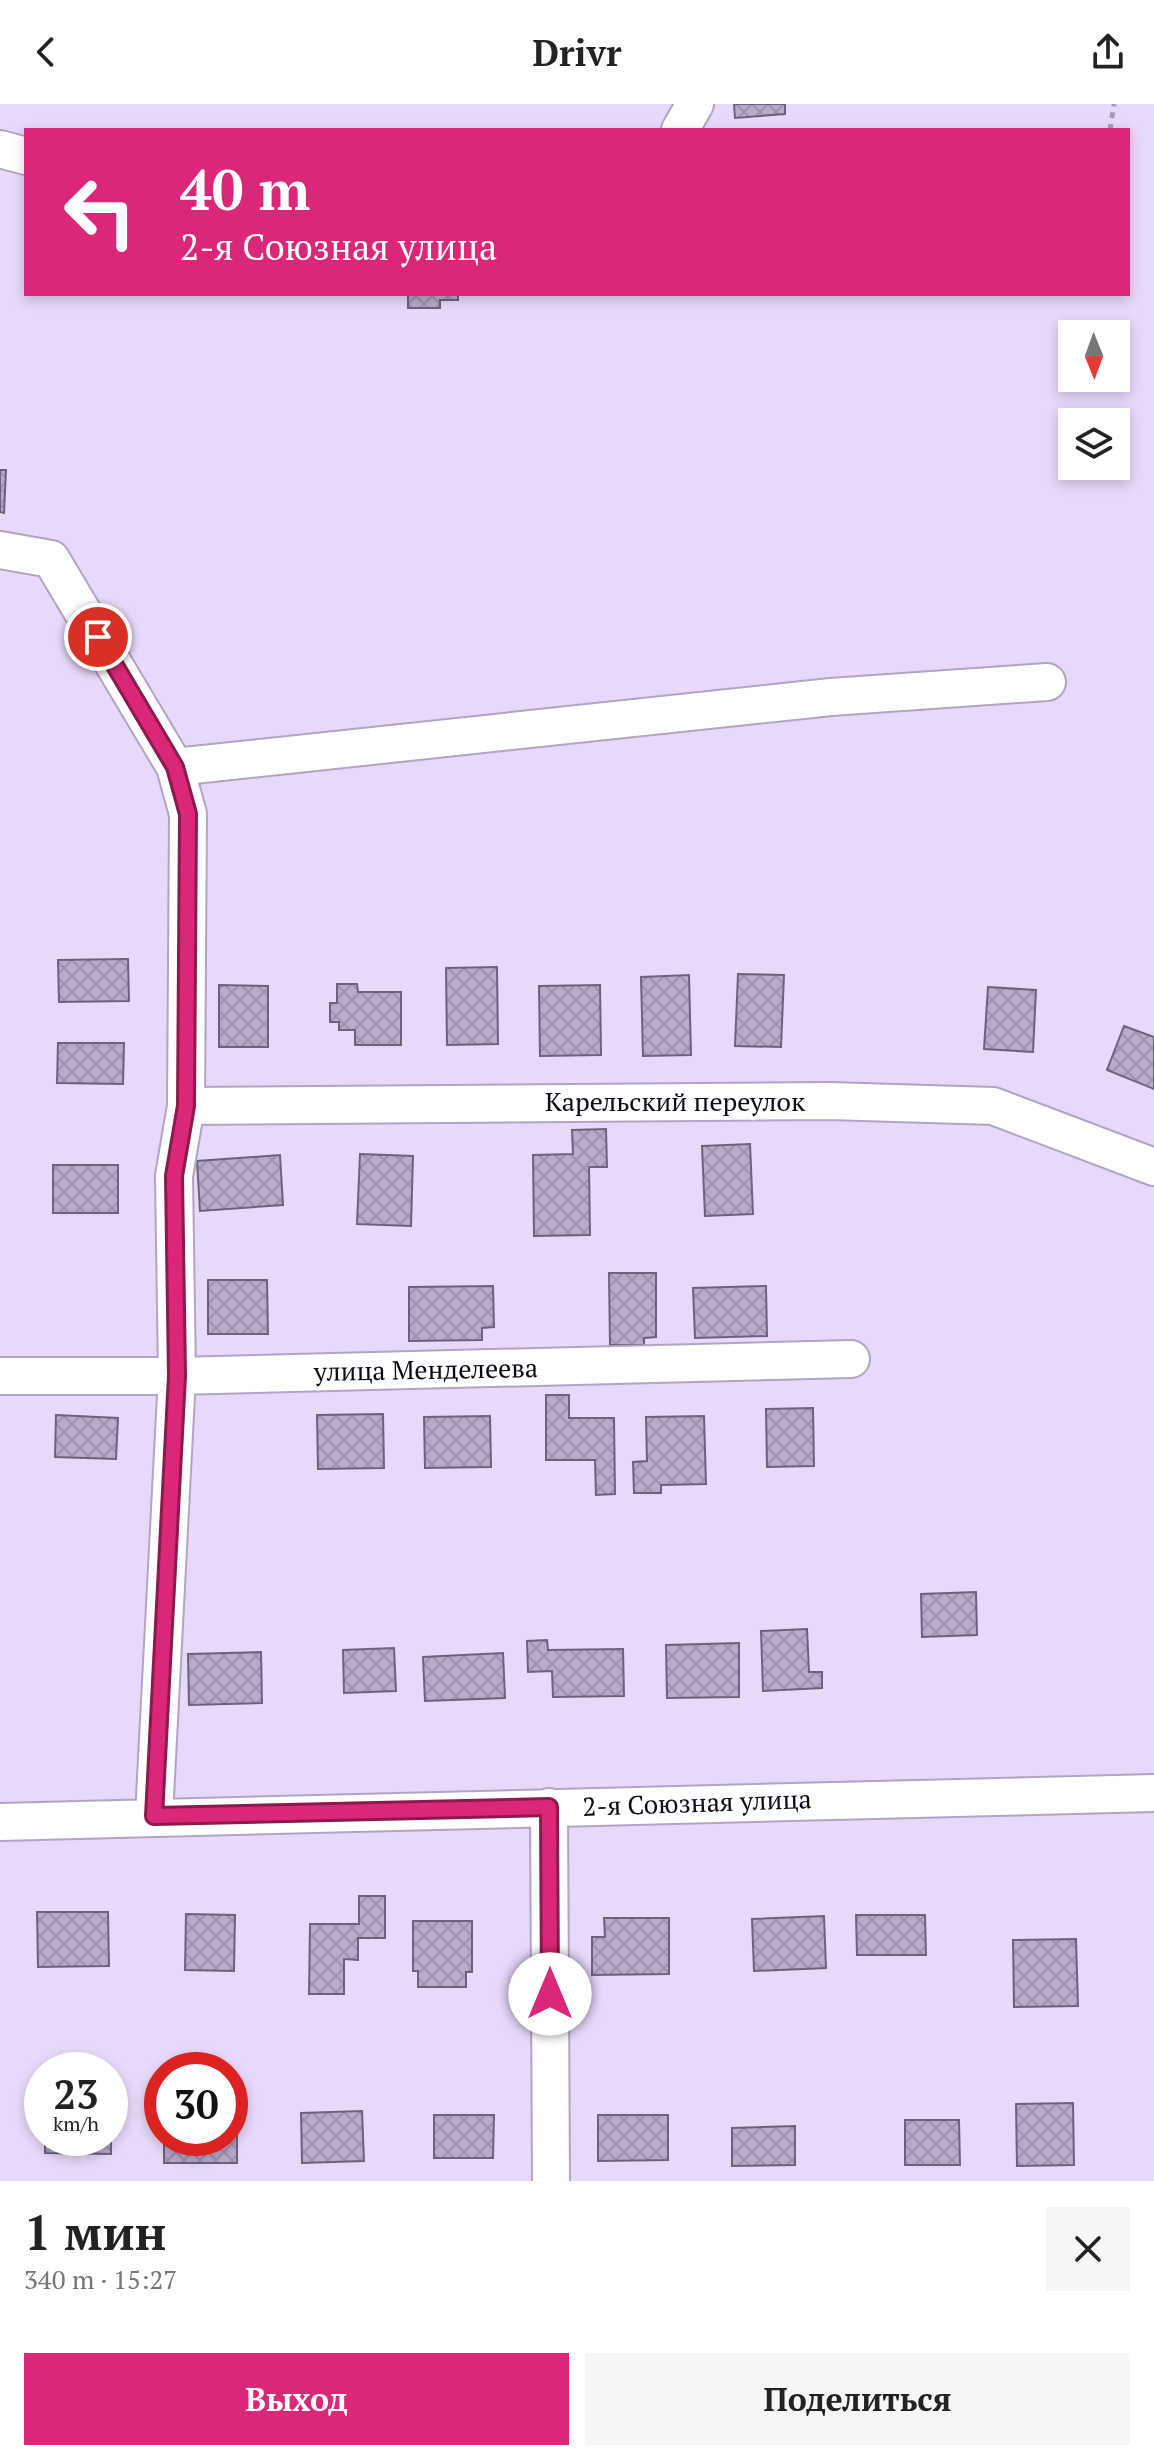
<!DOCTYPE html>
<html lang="ru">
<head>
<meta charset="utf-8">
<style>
  body { margin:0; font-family:"PT Serif",serif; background:#f6f6f6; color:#222; height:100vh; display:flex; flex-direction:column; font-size:30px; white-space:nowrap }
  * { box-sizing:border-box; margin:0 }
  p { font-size:26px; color:#767676 }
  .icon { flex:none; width:44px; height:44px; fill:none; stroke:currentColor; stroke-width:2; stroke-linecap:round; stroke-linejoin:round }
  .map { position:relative; height:2077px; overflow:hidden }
  .details { display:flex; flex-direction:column; background:#fff; flex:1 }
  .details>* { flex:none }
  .hud { position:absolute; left:24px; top:24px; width:1106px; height:168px; border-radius:0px; box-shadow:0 4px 12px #0003; background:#db2777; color:#fff; overflow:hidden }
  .needle { width:52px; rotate:179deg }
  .buttons { position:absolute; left:1058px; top:216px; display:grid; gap:16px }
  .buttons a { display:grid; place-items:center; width:72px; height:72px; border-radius:0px; background:#fff; box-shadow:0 4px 12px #0003; font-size:40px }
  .speed { position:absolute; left:24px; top:1948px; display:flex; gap:16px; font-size:40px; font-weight:700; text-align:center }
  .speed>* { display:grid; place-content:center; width:104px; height:104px; border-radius:50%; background:#fff; box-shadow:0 4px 12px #0003; line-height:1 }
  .speed small { font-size:20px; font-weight:400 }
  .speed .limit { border:12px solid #d22; background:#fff; color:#111 }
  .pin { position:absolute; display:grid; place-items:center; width:68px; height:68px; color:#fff; margin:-34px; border:4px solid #fff; border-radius:50%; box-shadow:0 2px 8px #0007 }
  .me { position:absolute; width:88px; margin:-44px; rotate:0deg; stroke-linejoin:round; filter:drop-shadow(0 0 6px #0008) }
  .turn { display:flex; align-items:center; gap:28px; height:168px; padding:0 24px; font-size:36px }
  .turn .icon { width:104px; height:104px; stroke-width:2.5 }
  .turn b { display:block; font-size:56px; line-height:68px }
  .round { display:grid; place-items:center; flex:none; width:84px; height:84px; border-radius:0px; background:#f6f6f6 }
  .summary { display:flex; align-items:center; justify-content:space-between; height:136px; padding:0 24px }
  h1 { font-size:48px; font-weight:700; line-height:60px }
  .action { display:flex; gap:16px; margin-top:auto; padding:16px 24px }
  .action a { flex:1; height:92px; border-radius:0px; background:#db2777; color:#fff; font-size:32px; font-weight:700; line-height:92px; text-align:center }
  .action a+a { background:#f6f6f6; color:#222 }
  header { display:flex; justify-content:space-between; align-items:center; height:104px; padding:0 24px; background:#fff; font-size:36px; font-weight:700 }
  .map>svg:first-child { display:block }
  .building { fill:url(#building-cross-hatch); stroke:#6e617e; stroke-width:2 }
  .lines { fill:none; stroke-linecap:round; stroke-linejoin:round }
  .street-casing { stroke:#b2a4c4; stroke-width:40 }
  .path { stroke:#a699b4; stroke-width:5; stroke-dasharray:6 6; stroke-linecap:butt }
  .street { stroke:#fff; stroke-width:36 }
  .route-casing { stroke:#8e194d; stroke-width:20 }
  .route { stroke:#db2777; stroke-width:14 }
  .labels { text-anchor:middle; stroke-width:8; stroke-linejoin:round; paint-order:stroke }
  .street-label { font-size:26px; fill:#0e0914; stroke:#fff }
</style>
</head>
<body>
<header><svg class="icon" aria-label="back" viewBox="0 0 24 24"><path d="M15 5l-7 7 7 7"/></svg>Drivr<svg class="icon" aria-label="share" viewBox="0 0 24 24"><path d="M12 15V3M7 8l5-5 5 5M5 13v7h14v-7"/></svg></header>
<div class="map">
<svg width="1154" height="2077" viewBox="0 0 1154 2077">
  <defs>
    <pattern id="building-cross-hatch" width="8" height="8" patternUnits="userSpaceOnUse" patternTransform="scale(2)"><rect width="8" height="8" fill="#b9aaca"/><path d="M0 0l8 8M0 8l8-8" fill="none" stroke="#9e91ad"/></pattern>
  </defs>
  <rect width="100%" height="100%" fill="#e8d8fa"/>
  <path class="building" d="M734 0H785V10L735 14Z
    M408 190H458V196H440V204H408Z
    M0 366H6L4 409 0 408Z
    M128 855 129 897 59 898 58 856Z
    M497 863 498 940 447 941 446 864Z
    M738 870 784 871 781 943 735 942Z
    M689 871 691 951 643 952 641 873Z
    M337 880H357L358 888H401V941H355V926H339V918H330V899H337Z
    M219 881 268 882V943H219Z
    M600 881 601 951 540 952 539 882Z
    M988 883 1036 886 1033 948 984 945Z
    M1124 922 1154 933V985L1107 966Z
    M58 939H124L123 980 57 979Z
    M606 1025 607 1063H589L590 1131 534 1132 533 1051 573 1050 572 1026Z
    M750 1040 753 1110 705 1112 702 1042Z
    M360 1050 413 1052 411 1122 357 1120Z
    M280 1051 283 1101 200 1107 197 1057Z
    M53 1061H118V1109H53Z
    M609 1169H656V1233L644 1234V1241H610Z
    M208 1176H267L268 1230H208Z
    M493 1182 494 1223 482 1224V1236L409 1237V1183Z
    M766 1182 767 1232 695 1234 693 1184Z
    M546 1291H569V1314H614L615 1390 596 1391 595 1356H546Z
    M813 1304 814 1362 767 1363 766 1305Z
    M383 1310 384 1364 318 1365 317 1311Z
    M56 1311 118 1314 116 1355 55 1353Z
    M490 1312 491 1363 425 1364 424 1313Z
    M704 1312 706 1380 661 1381V1389H634L633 1358 647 1357 646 1313Z
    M976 1488 977 1531 922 1533 921 1490Z
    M807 1525 809 1568H822V1584L763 1587 761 1527Z
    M547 1536 548 1546 623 1545 624 1592 553 1593 552 1567 528 1568 527 1537Z
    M739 1539V1593L667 1594 666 1541Z
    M394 1544 396 1587 344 1589 343 1546Z
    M261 1548 262 1599 189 1601 188 1550Z
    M503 1549 505 1594 425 1597 423 1553Z
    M359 1792H385V1834H358V1856L344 1855V1890H309L310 1820H359Z
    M37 1808H108L109 1862 38 1863Z
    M186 1810 235 1811 234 1867 185 1866Z
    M856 1811H925L926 1851H857Z
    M824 1812 826 1864 754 1867 752 1815Z
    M604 1814H669V1870L592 1871V1833H605Z
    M413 1817H472V1868H466V1883H418V1867H413Z
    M1076 1835 1078 1902 1014 1903 1013 1836Z
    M1073 1999 1074 2061 1017 2062 1016 2000Z
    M362 2007 364 2057 302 2059 301 2009Z
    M230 2008H237V2059H164V2034H230Z
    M111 2011V2050L45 2049V2034H110Z
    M434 2011H494L493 2054H434Z
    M598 2011H668V2056L598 2057Z
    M905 2016H959L960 2061H905Z
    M795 2022V2061L732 2062V2024Z"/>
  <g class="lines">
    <defs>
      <path id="street" d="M680 26 695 0
        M0 45 26 52
        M0 446 51 455 175 663 188 710 186 1002 174 1072 177 1272 154 1712
        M175 663 831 593 1047 578
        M186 1002 830 997 993 1002 1154 1063
        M0 1272H177L851 1255
        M549 1703 551 2077
        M0 1718 1154 1689"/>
    </defs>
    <use href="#street" class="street-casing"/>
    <path class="path" d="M1110 26 1114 0"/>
    <use href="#street" class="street"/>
  </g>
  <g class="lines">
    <defs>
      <path id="route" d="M98 533 175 663 188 710 186 1002 174 1072 177 1272 154 1712 549 1703 550 1890"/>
    </defs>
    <use href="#route" class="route-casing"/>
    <use href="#route" class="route"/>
  </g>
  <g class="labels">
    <g class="street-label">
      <text x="675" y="1007">Карельский переулок</text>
      <text transform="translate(426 1266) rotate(-1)" y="9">улица Менделеева</text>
      <text transform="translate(697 1699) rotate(-2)" y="9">2-я Союзная улица</text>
    </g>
  </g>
</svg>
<div class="buttons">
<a><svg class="needle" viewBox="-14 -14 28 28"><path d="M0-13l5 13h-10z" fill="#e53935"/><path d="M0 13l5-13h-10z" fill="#767676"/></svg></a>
<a><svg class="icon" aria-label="layers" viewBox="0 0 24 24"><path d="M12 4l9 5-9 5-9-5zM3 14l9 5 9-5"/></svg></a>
</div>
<div class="speed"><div>23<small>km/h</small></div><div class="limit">30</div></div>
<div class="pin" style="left:98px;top:533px;background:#d93025"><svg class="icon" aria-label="arrive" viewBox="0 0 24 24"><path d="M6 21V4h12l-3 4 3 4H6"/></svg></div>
<svg class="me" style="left:550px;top:1890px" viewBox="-20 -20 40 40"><circle r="19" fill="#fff"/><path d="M0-13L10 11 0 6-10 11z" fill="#db2777"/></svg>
<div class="hud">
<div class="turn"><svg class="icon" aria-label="left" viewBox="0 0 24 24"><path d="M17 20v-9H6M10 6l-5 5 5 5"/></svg><div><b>40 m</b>2-я Союзная улица</div></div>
</div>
</div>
<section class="details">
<div class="summary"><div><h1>1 мин</h1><p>340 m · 15:27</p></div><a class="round"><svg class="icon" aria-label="close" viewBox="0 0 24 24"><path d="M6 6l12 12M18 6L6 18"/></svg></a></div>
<div class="action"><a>Выход</a><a>Поделиться</a></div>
</section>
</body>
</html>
